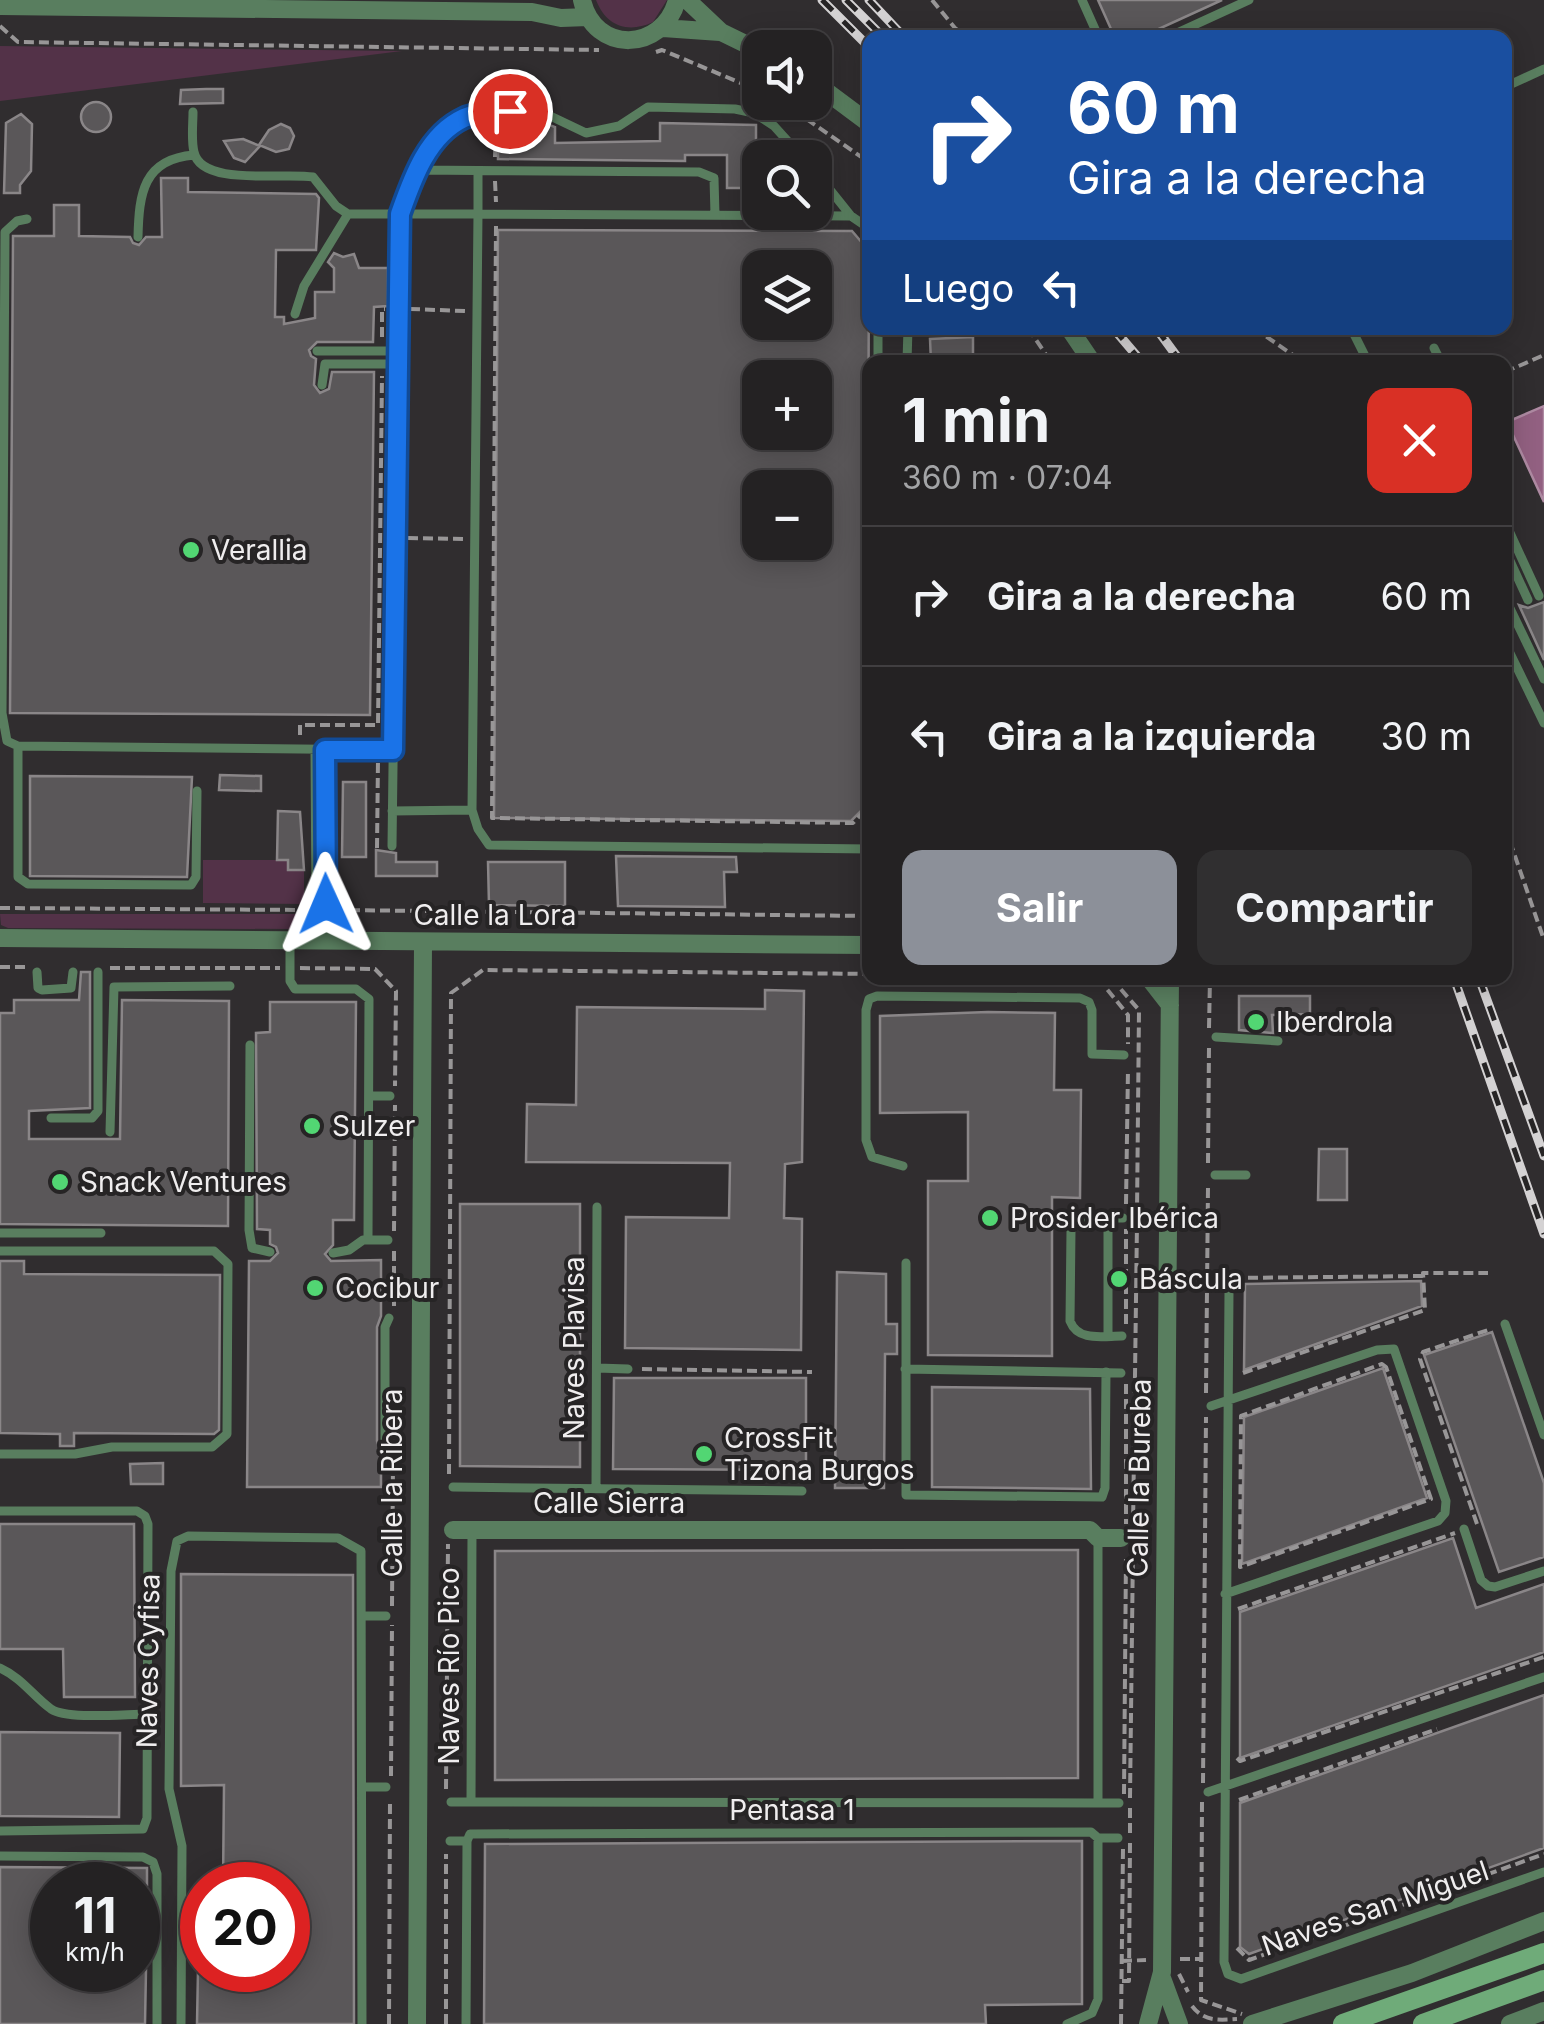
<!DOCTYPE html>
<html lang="es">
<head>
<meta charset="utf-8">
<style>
  body { margin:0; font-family:Inter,sans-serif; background:#302f30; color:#f1f3f6; height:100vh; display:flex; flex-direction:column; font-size:38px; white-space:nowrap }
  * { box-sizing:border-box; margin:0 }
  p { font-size:32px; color:#a3a4a6 }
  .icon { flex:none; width:55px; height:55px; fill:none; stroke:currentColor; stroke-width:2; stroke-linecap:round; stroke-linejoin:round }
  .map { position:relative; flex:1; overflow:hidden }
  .sheet { position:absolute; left:862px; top:355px; width:650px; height:630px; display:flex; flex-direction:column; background:#242223; border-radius:20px; box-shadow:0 5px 25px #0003,0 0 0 2px #413f41 }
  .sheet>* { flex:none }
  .guide { position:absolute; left:862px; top:30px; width:650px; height:305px; border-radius:20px; box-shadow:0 5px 25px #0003,0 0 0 2px #413f41; background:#1a4fa0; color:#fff; overflow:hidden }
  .controls { position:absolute; left:742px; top:30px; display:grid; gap:20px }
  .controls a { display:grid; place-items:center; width:90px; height:90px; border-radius:20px; background:#242223; box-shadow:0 5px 25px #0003,0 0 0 2px #413f41; font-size:50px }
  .speed { position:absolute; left:30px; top:1862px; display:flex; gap:20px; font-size:50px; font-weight:700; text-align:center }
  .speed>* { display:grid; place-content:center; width:130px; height:130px; border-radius:50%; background:#242223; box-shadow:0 5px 25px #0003,0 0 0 2px #413f41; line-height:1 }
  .speed small { font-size:25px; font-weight:400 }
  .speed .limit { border:15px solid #d22; background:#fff; color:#111 }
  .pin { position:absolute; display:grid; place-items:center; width:85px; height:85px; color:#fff; margin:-42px; border:5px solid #fff; border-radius:50%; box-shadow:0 2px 10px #0007 }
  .me { position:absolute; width:110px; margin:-55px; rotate:359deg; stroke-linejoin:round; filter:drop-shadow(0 0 8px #0008) }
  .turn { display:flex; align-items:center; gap:35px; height:210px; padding:0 40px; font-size:45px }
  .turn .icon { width:130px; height:130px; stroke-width:2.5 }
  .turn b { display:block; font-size:70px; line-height:85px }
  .then { display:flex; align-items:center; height:95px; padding:0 40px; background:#0003; gap:20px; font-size:38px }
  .round { display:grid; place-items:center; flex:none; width:105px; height:105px; border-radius:20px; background:#302f30 }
  .summary { display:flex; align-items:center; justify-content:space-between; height:170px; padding:0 40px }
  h1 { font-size:60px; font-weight:700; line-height:75px }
  .cta { display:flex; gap:20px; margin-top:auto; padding:20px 40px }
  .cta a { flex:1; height:115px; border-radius:20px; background:#8c9099; color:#fff; font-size:40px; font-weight:700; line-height:115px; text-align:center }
  .cta a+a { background:#302f30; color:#f1f3f6 }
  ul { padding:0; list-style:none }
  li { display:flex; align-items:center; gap:30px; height:140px; padding:0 40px; border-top:2px solid #413f41 }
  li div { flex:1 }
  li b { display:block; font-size:38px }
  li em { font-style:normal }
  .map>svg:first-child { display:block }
  .green { fill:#533248 }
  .water { fill:#926081; stroke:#ae8aa2; stroke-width:2.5 }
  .building { fill:#5a5759; stroke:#8a8688; stroke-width:2.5; fill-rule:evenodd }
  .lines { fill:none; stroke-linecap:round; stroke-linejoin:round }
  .path { stroke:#989697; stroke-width:4; stroke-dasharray:10 5; stroke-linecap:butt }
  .service { stroke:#597e5f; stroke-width:9 }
  .minor { stroke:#597e5f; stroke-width:18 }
  .secondary { stroke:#6fab79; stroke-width:20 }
  .rail-casing { stroke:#d4d2d3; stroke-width:9 }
  .rail { stroke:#262425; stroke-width:5; stroke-dasharray:15; stroke-linecap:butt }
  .route-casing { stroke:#114b97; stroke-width:25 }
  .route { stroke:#1a73e8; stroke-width:18 }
  .poi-dot { fill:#52d673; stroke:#262425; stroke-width:4 }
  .labels { text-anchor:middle; stroke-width:8; stroke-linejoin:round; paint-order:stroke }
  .poi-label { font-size:28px; fill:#efedee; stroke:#262425; text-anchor:start }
  .street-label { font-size:28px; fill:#efedee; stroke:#262425 }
</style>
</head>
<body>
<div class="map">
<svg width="1544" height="2024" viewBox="0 0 1544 2024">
  <rect width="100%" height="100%" fill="#302d2f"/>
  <path class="green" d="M596 0H667L653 22C628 34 606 26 596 0Z
    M0 46 402 51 0 101Z
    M203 860H288L304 870V904L203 903Z
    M0 914H301V918L291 929 8 928 1 925Z"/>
  <path class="water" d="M1544 406V502L1507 422Z"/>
  <path class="building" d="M1098 0H1222L1139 38H1115Z
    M206 89H223V103L180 104 181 90Z
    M81 117a15 15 0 1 1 30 0a15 15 0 1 1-30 0Z
    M21 114 32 124 31 171 20 185V193H4L6 123Z
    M660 123 756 125V146H760V188H727V155H685V161L498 159V124H547L555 127V143L660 141Z
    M281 124 290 128 294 136 289 149 276 152 259 145 269 130Z
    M243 139 260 146 245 162 234 158 224 141Z
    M161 178H188V192L316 194 319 198 316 250H276L275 317H284V324L315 318V292H334V268L328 262 334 253 343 257 354 254 359 268H388V306L374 307 373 342H317L309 350 311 356 316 359 314 385 320 393 329 389 332 372H374L370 715 10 713 13 236H54V205H79V236L130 237 133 243 139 245 146 237H162Z
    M498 230 852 231 869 251 867 805 851 821 494 818ZM760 268H815V322H760ZM760 378H815V432H760ZM760 488H815V542H760Z
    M973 337V362H931L930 339Z
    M1544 602V660L1519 605 1528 608Z
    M220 775 261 776V791L219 790Z
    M30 776 192 777 187 877 30 876Z
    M343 782H366V857H342Z
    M278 811 300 812 304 870H288V860H277Z
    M376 850 396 853V862H437V876H376Z
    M616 856 736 857 737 872H724L725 907 618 906Z
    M488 862H565V906L489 905Z
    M81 972H90V1108L29 1111V1139H120L122 1000 229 1001 228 1226 0 1224V1013H14V1000H79Z
    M765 990 804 991 802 1162 785 1164 784 1218 802 1219 801 1350 625 1348 626 1217 729 1218 730 1163 526 1162 527 1104 576 1105 577 1007 765 1009Z
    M1239 996H1310V1014L1272 1015 1273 1033 1239 1030Z
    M270 1002H356L354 1220H333V1245L325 1254 331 1261 381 1260V1316L377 1327V1441L381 1452V1487H247L249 1261H270L278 1253 276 1247 270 1244V1230L257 1229 256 1033 270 1032Z
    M988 1012 1055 1013 1054 1090H1081L1080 1198 1052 1197V1356L928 1355V1181H968V1112L880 1113V1016Z
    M1319 1149H1347V1200H1318Z
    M460 1204H580V1467L460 1466Z
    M0 1261H24V1274L220 1275 219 1430 214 1434 74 1433V1446H60V1434L0 1433Z
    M837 1272 886 1274V1324H897V1354H885L884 1488H835Z
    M1421 1281 1422 1306 1244 1370 1245 1284Z
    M1492 1332 1544 1483V1557L1499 1572 1424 1355Z
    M1383 1368 1427 1498 1242 1564 1244 1417Z
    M614 1378H806V1470L613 1469Z
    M932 1387 1090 1389 1091 1489 932 1487Z
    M163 1463V1484H131L130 1464Z
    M0 1524H134L135 1697H64L63 1649H0Z
    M1453 1538 1476 1608 1544 1584V1652L1240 1758V1612Z
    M1078 1550V1778L495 1780V1551Z
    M181 1574 353 1575 354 2024H197L198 1970H288V1885H223L224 1785 181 1786Z
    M1544 1695V1848L1249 1954 1240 1947V1803Z
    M0 1732 120 1733 119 1817 0 1816Z
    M1082 1841V2004L985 2005 986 2024H484L485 1844Z
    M0 1867 147 1868V1885H52V1970H146L145 2024H0Z"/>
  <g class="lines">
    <path class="path" d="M932 0 955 28 967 38
      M0 26 18 42 599 50
      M656 52 662 50 760 91
      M782 102 870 163
      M495 157 496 126
      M495 181 496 202
      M496 226 492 818 853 823 869 806 870 559
      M410 309 465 311
      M1028 328 1051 362
      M1254 328 1303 362
      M382 337V309H385
      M1505 372 1544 355
      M408 538 464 539
      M300 735V725H378L382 376
      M1505 827 1544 940
      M377 848 378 760
      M0 908 305 910
      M335 910 870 916
      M0 967H25
      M110 968H280
      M300 968 375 969 396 991 395 1086
      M1098 978 1128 1015V1044
      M1111 978 1139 1010 1137 1213
      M1209 1028 1210 978
      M1208 1163 1209 1047
      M1126 1204 1128 1069
      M394 1231 395 1105
      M1233 1278 1423 1276
      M1242 1289V1278
      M394 1306V1250
      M1126 1324V1229
      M1382 1364 1386 1367 1431 1499 1240 1567 1241 1416Z
      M642 1369 812 1372
      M1243 1373 1425 1310 1423 1273H1488
      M1126 1384V1524
      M1206 1393 1208 1187
      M449 1474 451 993 483 970 870 974
      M1477 1524 1420 1359 1423 1352 1491 1329
      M1133 1528 1137 1223
      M392 1606 393 1460
      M1238 1609 1455 1533
      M1237 1758 1240 1761 1544 1657
      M391 1776 392 1625
      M1203 1783 1206 1417
      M446 1789 448 1544
      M1124 1794 1126 1554
      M1130 1798 1133 1548
      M1239 1800 1437 1729
      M1202 1802 1201 2000 1242 2014
      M1130 1833V1808
      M1237 1948 1249 1960 1544 1854
      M1180 1959H1201
      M1122 1961 1146 1960
      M1179 1974 1188 1992
      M1122 1981H1129L1130 1843
      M1192 2006C1204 2022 1219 2020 1237 2019
      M389 2024 390 1800
      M446 2024V1854
      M1121 2024 1123 1849"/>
    <path class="service" d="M1082 0 1099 38
      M1166 38 1249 0
      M1505 87 1544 69
      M193 112C193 124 191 140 194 152 201 187 285 172 313 177L336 206 348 214H400L415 170 699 172 714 178 715 215
      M415 170 439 138 463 118 511 111 544 113 586 133 619 126 648 107 735 109 754 113 774 126 803 158
      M815 171 851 216
      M27 219 17 221 5 232 2 713 7 741 18 746 393 750
      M870 229 851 216 478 214 472 810 478 829 489 845 870 849
      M138 237C139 194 143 159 194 155
      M295 314 304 286 348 214
      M1351 328 1368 362
      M1434 348 1441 362
      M317 351H399
      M878 362V328
      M907 362 908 328
      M322 385 325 364H399
      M1505 522 1539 596
      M1505 550 1528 600
      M1505 598 1544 679
      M1505 643 1544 723
      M18 746V877L28 884 191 885 196 877 197 791
      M315 750 316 904
      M325 750 326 904
      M392 811 472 810
      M392 846 400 214H478V171
      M290 940V981L295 989H356L369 999 368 1240
      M37 972 38 988 42 990 71 988 73 972
      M1216 1037 1278 1041
      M250 1045 249 1230 252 1248 270 1252
      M369 1096H390
      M51 1118H92L98 1111V972
      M110 1132 114 987 230 986
      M903 1166 872 1157 866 1140V1010L869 999 877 996 1080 998 1089 1002 1092 1010V1054L1124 1055
      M1215 1175H1246
      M0 1233H101
      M0 1251H214L228 1264 227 1434 212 1447H112L75 1454H0
      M333 1253 349 1250 363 1240H388
      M906 1263V1495L1102 1497 1105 1488 1106 1372
      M1229 1292 1224 1962 1228 1974 1241 1979 1544 1872
      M1505 1324 1544 1435
      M1108 1336V1218
      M1122 1336C1103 1336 1078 1342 1070 1321L1071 1230 1083 1218H1123
      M597 1368 628 1369
      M905 1369 1121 1373
      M1211 1406 1377 1350 1394 1349 1446 1501 1445 1513 1438 1521 1225 1594
      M389 1450 385 1441V1327L389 1318
      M453 1487 802 1491
      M596 1488 597 1207
      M0 1511H137L145 1516 148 1524 147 1818 143 1829 0 1831
      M1464 1529 1481 1580 1488 1586 1495 1587 1544 1571
      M472 1530 471 1802 1098 1803V1539
      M362 1616H386
      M0 1668C22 1678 32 1695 51 1709 67 1720 125 1714 148 1714
      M362 1787H386
      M1208 1792 1544 1677
      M451 1802H471
      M1098 1803H1119
      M1098 1838H1118
      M450 1841H467
      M0 1856 143 1857 153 1862 157 1874V2024
      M181 2024 182 1846 169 1789 171 1571 177 1541 188 1536 338 1538 361 1551 362 2024
      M466 2024 467 1841 470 1834 1091 1832 1098 1838V1999L1092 2013 1067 2024"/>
    <path class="minor" d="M582 0C594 54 663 53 677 0
      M687 0 721 32 760 51
      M0 6 532 12 561 18 588 17
      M663 28 720 32
      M815 83 870 124
      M1069 328 1092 362
      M0 938 870 945
      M1149 978 1170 1005
      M453 1530H1090L1098 1538H1121
      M1162 1978 1179 2024
      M417 2024 423 942
      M1148 2024 1162 1972 1170 978
      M1252 2024 1412 1973 1544 1921
      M1510 2024 1544 2011"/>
    <path class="secondary" d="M1343 2024 1544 1953
      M1423 2024 1544 1980"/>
    <defs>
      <path id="rail" d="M822 0 870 48
        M846 0 884 38
        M869 0 905 38
        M1113 328 1142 362
        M1156 328 1181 362
        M1454 978 1544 1234
        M1479 978 1544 1156"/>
    </defs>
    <use href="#rail" class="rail-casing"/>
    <use href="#rail" class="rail"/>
  </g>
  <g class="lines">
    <defs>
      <path id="route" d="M326 904 325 750H393L400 214C412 180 427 135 464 118 477 112 496 113 510 111"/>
    </defs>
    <use href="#route" class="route-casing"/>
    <use href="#route" class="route"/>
  </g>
  <g class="poi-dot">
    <circle cx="191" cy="550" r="10"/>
    <circle cx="1256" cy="1022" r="10"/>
    <circle cx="312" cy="1126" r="10"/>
    <circle cx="60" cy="1182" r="10"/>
    <circle cx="990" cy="1218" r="10"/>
    <circle cx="1119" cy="1279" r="10"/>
    <circle cx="315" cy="1288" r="10"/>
    <circle cx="704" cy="1454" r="10"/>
  </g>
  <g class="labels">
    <g class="poi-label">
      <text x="211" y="560">Verallia</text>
      <text x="1276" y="1032">Iberdrola</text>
      <text x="332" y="1136">Sulzer</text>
      <text x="80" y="1192">Snack Ventures</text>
      <text x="1010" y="1228">Prosider Ibérica</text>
      <text x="1139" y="1289">Báscula</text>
      <text x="335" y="1298">Cocibur</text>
      <text x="724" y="1448">CrossFit<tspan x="724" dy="32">Tizona Burgos</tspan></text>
    </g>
    <g class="street-label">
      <text x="495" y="925">Calle la Lora</text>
      <text transform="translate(574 1348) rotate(-90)" y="10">Naves Plavisa</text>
      <text transform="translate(1139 1478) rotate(-89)" y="10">Calle la Bureba</text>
      <text transform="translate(392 1483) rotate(-90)" y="10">Calle la Ribera</text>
      <text x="609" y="1513">Calle Sierra</text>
      <text transform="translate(148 1661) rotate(-89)" y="10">Naves Cyfisa</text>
      <text transform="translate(449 1666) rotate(-90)" y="10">Naves Río Pico</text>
      <text x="792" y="1820">Pentasa 1</text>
      <text transform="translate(1375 1908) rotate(-19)" y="10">Naves San Miguel</text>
    </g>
  </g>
</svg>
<div class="controls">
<a><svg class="icon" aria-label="sound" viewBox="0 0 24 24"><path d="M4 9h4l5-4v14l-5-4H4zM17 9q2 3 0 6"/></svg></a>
<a><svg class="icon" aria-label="search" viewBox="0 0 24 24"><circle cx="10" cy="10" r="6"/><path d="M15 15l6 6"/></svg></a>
<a><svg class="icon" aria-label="layers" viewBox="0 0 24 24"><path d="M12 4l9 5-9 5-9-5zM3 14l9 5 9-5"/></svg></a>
<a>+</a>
<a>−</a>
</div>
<div class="speed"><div>11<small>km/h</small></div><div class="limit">20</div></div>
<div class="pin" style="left:510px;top:111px;background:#d93025"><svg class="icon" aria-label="arrive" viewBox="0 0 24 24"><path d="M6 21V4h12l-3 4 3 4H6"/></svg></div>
<svg class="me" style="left:326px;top:904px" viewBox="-20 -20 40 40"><path d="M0-17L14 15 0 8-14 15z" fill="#1a73e8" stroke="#fff" stroke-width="4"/></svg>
<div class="guide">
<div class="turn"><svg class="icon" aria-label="right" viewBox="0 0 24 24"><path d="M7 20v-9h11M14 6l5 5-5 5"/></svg><div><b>60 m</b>Gira a la derecha</div></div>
<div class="then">Luego<svg class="icon" aria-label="left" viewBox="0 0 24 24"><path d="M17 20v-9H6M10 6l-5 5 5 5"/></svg></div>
</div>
<section class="sheet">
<div class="summary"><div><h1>1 min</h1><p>360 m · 07:04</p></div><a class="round" style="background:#d93025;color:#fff"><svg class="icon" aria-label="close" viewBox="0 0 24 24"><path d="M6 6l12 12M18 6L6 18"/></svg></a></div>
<ul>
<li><svg class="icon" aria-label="right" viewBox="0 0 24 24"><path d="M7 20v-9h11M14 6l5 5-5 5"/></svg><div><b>Gira a la derecha</b></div><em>60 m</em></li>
<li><svg class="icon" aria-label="left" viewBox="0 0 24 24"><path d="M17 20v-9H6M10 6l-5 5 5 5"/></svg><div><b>Gira a la izquierda</b></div><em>30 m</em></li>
</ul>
<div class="cta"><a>Salir</a><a>Compartir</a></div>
</section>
</div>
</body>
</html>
